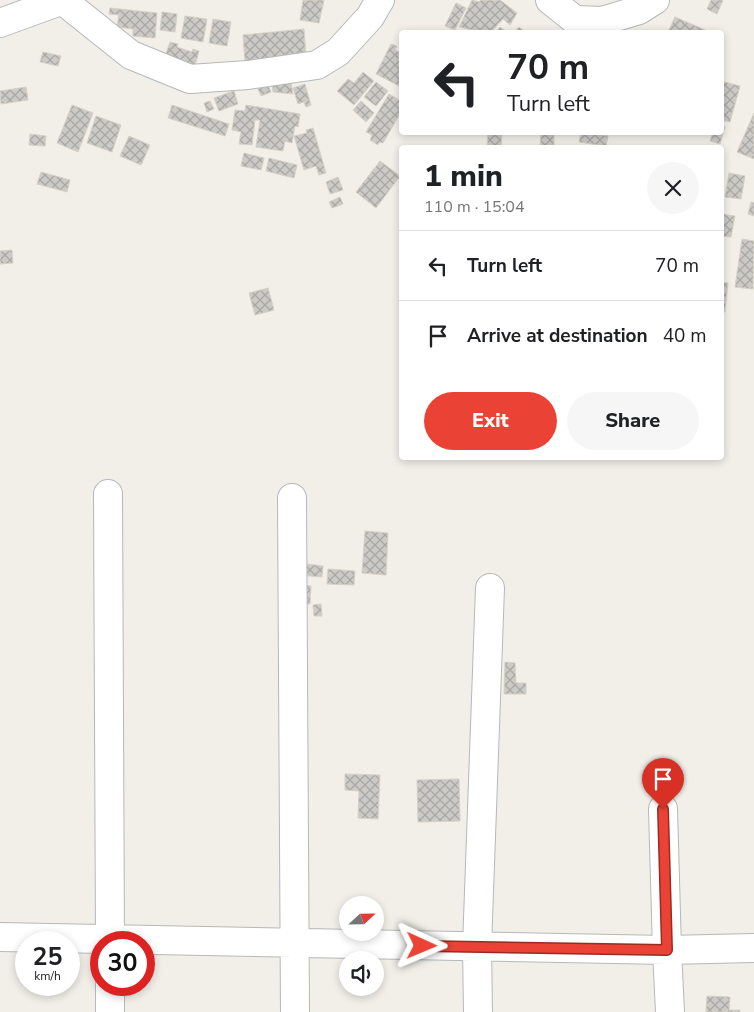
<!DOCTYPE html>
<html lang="en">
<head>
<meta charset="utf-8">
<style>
  body { margin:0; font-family:"Nunito Sans",sans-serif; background:#f6f6f6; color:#202124; height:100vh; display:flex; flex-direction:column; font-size:19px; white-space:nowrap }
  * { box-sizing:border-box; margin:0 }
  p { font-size:16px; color:#757577 }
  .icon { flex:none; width:28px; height:28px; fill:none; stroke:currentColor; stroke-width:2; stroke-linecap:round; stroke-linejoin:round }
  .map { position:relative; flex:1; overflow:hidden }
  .side { position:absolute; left:399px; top:145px; width:325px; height:315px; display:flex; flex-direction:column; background:#fff; border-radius:5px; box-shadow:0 2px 8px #0003 }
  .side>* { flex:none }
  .hud { position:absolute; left:399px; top:30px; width:325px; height:105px; border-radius:5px; box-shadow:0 2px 8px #0003; background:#fff; color:#202124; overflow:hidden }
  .needle { width:32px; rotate:68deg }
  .tools { position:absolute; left:339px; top:896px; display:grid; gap:10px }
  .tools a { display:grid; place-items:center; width:45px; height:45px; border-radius:50%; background:#fff; box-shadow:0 2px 8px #0003; font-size:25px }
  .speed { position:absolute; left:15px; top:931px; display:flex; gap:10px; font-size:25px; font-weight:700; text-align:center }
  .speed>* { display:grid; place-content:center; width:65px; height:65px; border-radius:50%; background:#fff; box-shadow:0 2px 8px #0003; line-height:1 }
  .speed small { font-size:12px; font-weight:400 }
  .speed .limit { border:8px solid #d22; background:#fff; color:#111 }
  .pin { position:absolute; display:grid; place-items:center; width:42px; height:42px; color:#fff; margin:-51px -21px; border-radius:50% 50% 50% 0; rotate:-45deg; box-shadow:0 0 5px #0007 }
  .pin .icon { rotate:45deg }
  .me { position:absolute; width:55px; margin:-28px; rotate:91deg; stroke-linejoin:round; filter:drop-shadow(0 0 4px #0008) }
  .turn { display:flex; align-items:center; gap:18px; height:105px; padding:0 25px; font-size:22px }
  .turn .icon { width:65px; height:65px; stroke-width:2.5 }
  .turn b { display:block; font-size:35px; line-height:42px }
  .round { display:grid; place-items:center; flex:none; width:52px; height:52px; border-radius:26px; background:#f6f6f6 }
  .overview { display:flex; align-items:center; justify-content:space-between; height:85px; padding:0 25px }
  h1 { font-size:30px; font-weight:800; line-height:38px }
  .cta { display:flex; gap:10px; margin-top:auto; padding:10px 25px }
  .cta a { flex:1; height:58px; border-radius:30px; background:#ea4335; color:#fff; font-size:20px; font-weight:800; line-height:58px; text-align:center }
  .cta a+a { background:#f6f6f6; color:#202124 }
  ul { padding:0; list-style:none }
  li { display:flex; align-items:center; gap:15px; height:70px; padding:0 25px; border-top:1px solid #e0e0e0 }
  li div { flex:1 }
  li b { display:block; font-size:19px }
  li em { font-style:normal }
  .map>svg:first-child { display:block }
  .building { fill:url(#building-cross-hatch); stroke:#d6d1c6 }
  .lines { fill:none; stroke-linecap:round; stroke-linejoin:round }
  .minor-casing { stroke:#b5b8bc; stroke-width:30 }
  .minor { stroke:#fff; stroke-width:28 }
  .route-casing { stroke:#982c22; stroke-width:12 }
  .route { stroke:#ea4335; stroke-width:9 }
</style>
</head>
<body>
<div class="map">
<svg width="754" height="1012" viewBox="0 0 754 1012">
  <defs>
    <pattern id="building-cross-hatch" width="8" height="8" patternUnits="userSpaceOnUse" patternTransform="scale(1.25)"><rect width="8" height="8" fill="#cccac5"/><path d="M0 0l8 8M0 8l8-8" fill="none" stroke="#a9a8a4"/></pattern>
  </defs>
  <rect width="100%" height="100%" fill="#f1efe8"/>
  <path class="building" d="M303 0H324L319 23 300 20Z
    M472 0 479 2 481 0H500L517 13 510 25 503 19 491 32H474L473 30 459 27Z
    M711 0H723L717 14 707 9Z
    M456 3 466 8 455 30 445 26Z
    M110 8 157 13 155 38 133 36V29L117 27 119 15 109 14Z
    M162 12 177 14 175 32 160 30Z
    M185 16 207 19 203 42 181 38Z
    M675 17 710 32H675L669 30Z
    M213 19 231 22 227 46 209 43Z
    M500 27 507 32H496Z
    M519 27 525 32H514Z
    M304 29 306 57 245 63 243 35Z
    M170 42 178 44 177 47 192 52 193 49 199 51 195 66 165 56Z
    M391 44 397 46 395 50 401 53 398 60 401 61V87L376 74Z
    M43 52 61 56 58 66 40 62Z
    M363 72 374 81 354 105 337 91 348 79 354 83Z
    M721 81 740 86 730 122 721 120Z
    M376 82 388 91 376 106 364 97Z
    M291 83 293 94 273 92 272 84Z
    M305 84 311 105 306 107 304 102 298 104 293 88Z
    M268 85 271 92 261 96 258 89Z
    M26 87 28 100 1 104 0 91Z
    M234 91 238 104 219 111 214 98Z
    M389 94 401 101V112L383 143 379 142 378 145 370 140 372 135 366 132Z
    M210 101 214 109 207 112 204 103Z
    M361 101 374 113 366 122 353 110Z
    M72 105 93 113 78 152 57 143Z
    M172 105 229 124 225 136 168 118Z
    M246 105 300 114 298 127 295 126 292 143 285 141 283 151 256 147 260 120H255L252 145 239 144 241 132 232 130 235 110 245 111Z
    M754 113V159L737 152Z
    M96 116 121 125 112 152 87 143Z
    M721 126 725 127 720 144 710 141 713 132H721Z
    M313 128 326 173 319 175 316 166 304 170 294 136 307 133 306 130Z
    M488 132H502L501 148 487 147Z
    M541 132H554V148H540Z
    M581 132 608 136 606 146 579 142Z
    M30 134 46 136 45 146 29 145Z
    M129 136 150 145 141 165 120 156Z
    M244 153 264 158 261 170 241 166Z
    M269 158 297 165 294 178 266 171Z
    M380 161 400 176 376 208 356 192Z
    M41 172 70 180 67 192 37 184Z
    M729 173 745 176 741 199 725 197Z
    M338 177 343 190 330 194 326 182Z
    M340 197 343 204 332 208 329 202Z
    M751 202 754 203V216L748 214Z
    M721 214 735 216 731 237 721 236Z
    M742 239 754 241 753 289 735 287Z
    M12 250 13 263 0 264V251Z
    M721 282 728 283 725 312H721Z
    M268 288 274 310 255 315 249 293Z
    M365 531 388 533 386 575 362 573Z
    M300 563 323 566 322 577 299 575Z
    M328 569 355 571 354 585 327 584Z
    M305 585 311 586 310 604H304Z
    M321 604 322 616H314L313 605Z
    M505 662 515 663 516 683H526V694H504Z
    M345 774 380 775 378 819 358 818 359 791 345 790Z
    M459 779 460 821 418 822 417 780Z
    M707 996 730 997 729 1010H740V1012H706Z"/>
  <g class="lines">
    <defs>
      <path id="minor" d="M62 0 131 55 190 79 248 75 317 65 338 52 370 17 380 0
        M550 0 575 20 602 21 639 10 655 0
        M0 23 63 0
        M108 494 110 942
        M292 498 295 1012
        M663 809 667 950 670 1012
        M0 937 667 950 754 948
        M110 985V1012
        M478 1012 477 947 490 588"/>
    </defs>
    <use href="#minor" class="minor-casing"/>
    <use href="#minor" class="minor"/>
  </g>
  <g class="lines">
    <defs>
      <path id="route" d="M422 946 667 950 663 809"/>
    </defs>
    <use href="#route" class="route-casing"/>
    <use href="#route" class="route"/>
  </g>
</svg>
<div class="tools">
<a><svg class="needle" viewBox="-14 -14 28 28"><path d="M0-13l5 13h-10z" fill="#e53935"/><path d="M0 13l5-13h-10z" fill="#757577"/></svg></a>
<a><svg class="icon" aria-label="sound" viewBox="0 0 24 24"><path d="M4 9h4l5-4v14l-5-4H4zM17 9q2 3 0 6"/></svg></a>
</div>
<div class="speed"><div>25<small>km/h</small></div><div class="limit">30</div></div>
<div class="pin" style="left:663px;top:809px;background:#d93025"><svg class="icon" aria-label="arrive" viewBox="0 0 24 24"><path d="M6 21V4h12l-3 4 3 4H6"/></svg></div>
<svg class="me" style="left:422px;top:946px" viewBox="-20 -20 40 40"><path d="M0-17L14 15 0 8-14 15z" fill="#ea4335" stroke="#fff" stroke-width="4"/></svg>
<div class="hud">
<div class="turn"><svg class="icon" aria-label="left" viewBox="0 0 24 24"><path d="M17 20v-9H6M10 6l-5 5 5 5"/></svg><div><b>70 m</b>Turn left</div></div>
</div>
<section class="side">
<div class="overview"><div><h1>1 min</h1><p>110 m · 15:04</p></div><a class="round"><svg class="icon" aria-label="close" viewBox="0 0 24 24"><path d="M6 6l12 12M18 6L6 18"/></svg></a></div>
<ul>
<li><svg class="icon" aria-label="left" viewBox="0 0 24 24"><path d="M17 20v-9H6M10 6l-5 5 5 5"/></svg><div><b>Turn left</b></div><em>70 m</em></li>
<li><svg class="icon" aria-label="arrive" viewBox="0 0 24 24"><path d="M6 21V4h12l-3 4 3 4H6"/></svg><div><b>Arrive at destination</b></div><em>40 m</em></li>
</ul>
<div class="cta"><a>Exit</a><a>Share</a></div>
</section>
</div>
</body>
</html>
